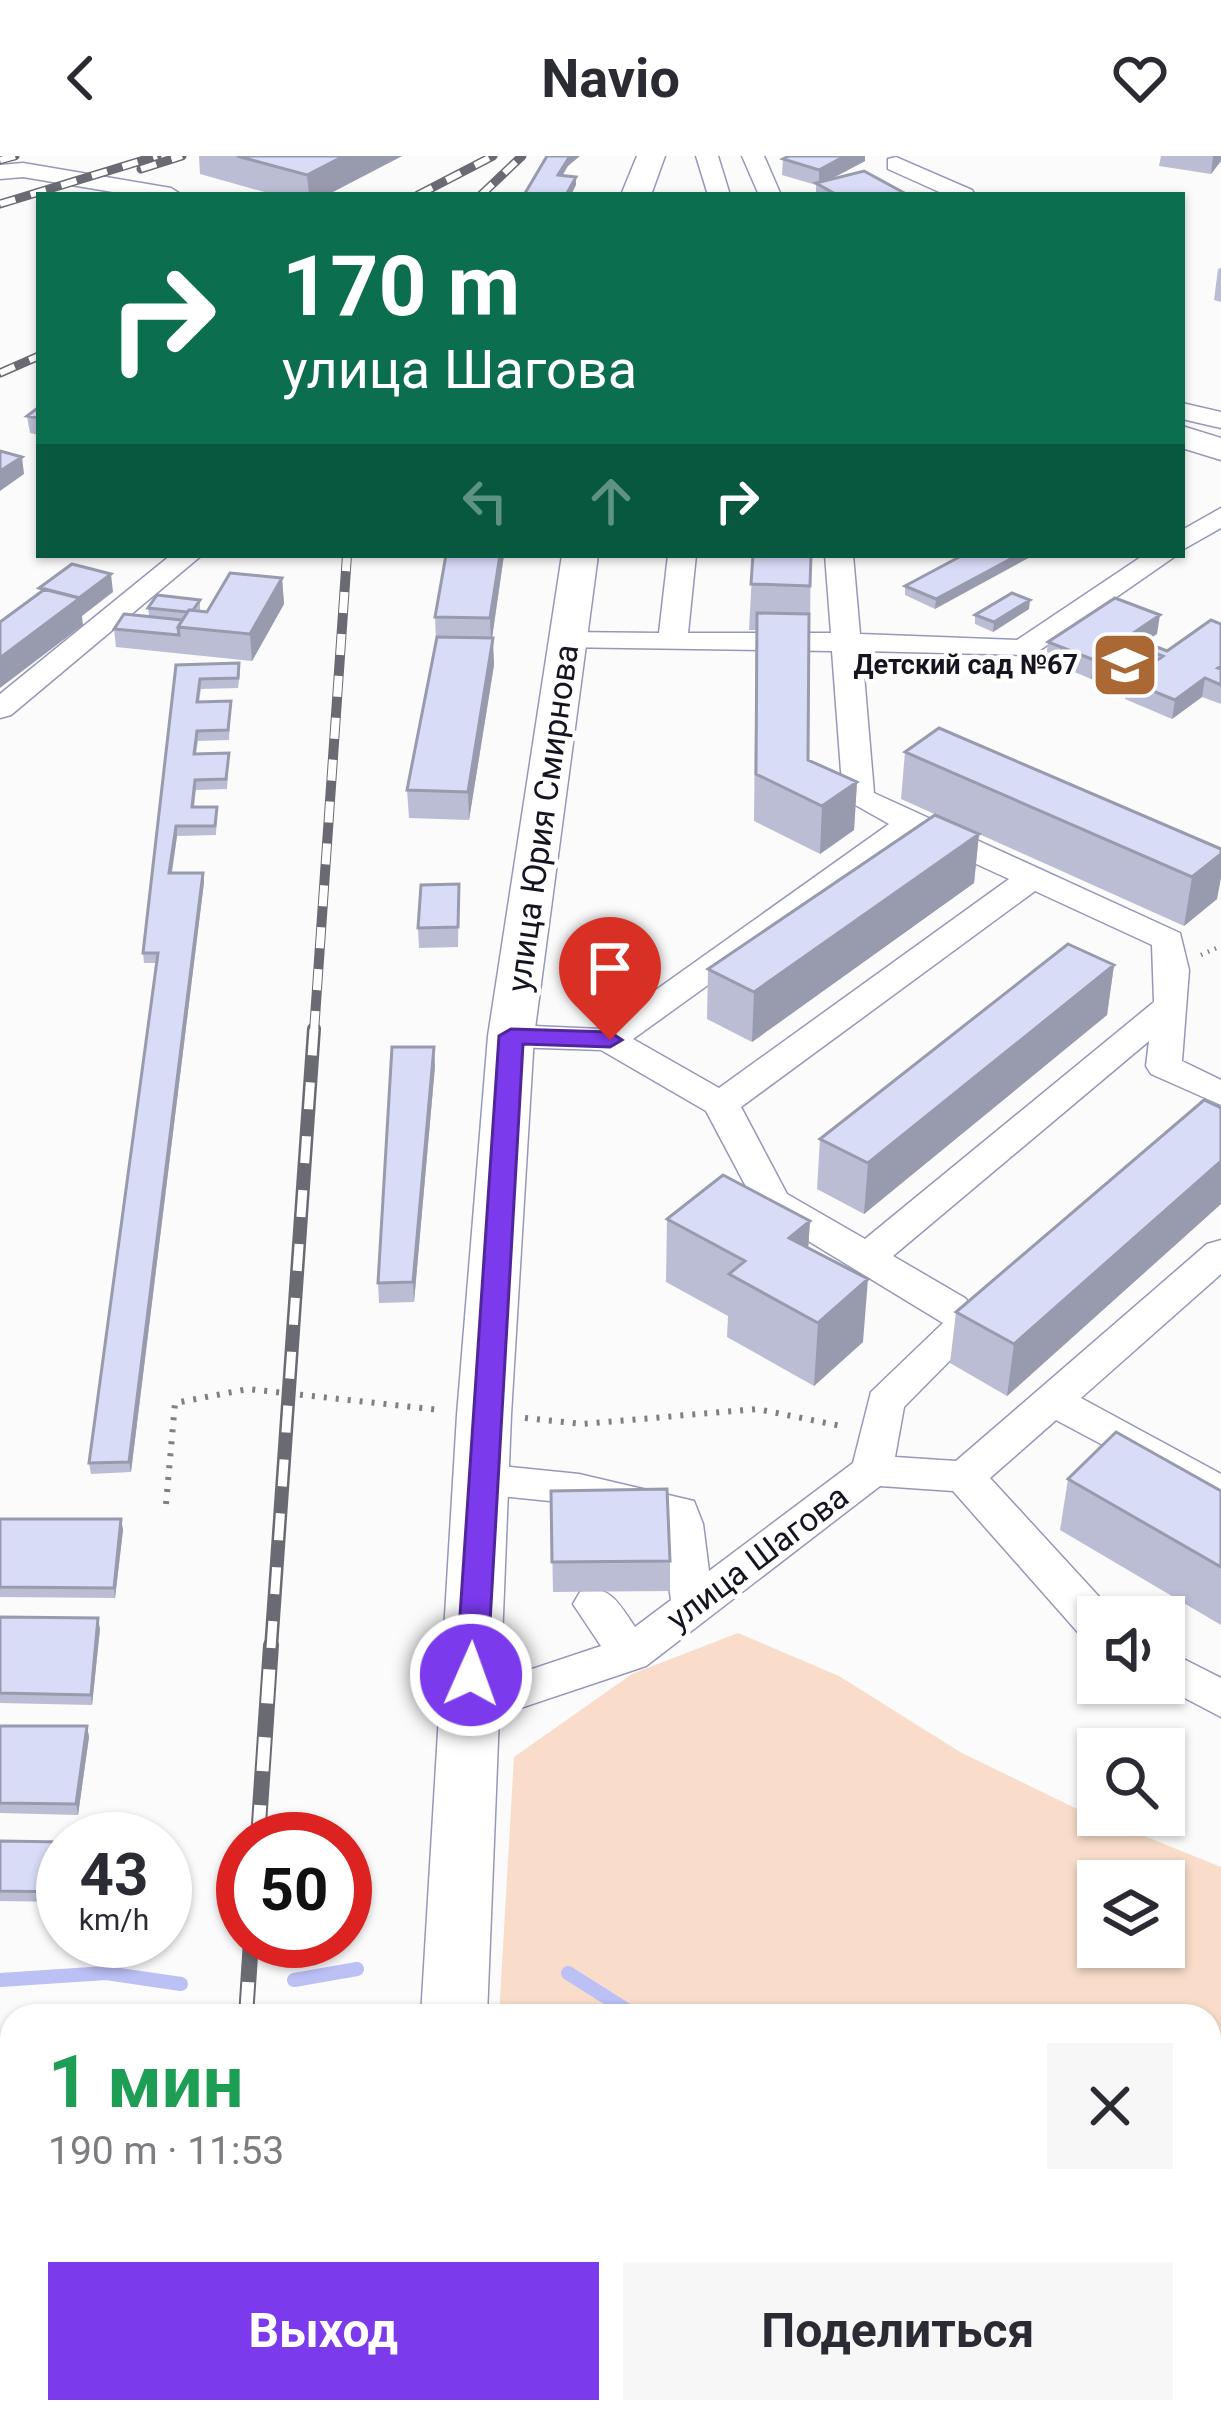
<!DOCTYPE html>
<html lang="ru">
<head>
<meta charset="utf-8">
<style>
  body { margin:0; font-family:Roboto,sans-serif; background:#f7f7f7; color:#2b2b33; height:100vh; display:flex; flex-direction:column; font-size:45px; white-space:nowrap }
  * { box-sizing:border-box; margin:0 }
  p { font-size:39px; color:#7c7c81 }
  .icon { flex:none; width:66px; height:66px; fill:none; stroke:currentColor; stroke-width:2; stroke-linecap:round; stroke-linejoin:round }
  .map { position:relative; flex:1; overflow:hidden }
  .details { position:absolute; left:0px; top:1848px; width:1221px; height:420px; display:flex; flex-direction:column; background:#fff; border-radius:36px 36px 0 0; box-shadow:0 3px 9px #0004 }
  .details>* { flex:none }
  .banner { position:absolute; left:36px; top:36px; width:1149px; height:366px; border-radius:0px; box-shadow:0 3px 9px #0004; background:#0b6e4f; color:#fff; overflow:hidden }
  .buttons { position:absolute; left:1077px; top:1440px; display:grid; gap:24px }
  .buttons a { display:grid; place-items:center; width:108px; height:108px; border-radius:0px; background:#fff; box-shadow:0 3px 9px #0004; font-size:60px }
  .speed { position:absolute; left:36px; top:1656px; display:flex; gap:24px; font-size:60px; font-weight:700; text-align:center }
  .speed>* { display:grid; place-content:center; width:156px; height:156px; border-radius:50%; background:#fff; box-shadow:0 3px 9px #0004; line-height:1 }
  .speed small { font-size:30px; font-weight:400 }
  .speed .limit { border:18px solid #d22; background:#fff; color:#111 }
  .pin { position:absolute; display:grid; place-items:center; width:102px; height:102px; color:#fff; margin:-123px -51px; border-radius:50% 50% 50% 0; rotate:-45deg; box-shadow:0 0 12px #0007 }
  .pin .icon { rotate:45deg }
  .me { position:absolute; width:132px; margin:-66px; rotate:2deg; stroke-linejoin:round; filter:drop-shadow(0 0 9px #0008) }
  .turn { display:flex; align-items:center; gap:42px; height:252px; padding:0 48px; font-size:54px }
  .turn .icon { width:156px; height:156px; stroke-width:2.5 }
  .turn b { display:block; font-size:84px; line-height:102px }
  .lanes { display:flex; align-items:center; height:114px; padding:0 48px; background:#0003; justify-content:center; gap:60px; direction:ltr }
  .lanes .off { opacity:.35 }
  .round { display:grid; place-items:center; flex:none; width:126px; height:126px; border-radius:0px; background:#f7f7f7 }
  .head { display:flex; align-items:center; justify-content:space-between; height:204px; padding:0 48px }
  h1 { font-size:72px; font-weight:700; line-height:90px; color:#1e9e55 }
  .primary-button { display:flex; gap:24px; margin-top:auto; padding:24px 48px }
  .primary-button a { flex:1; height:138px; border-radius:0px; background:#7c3aed; color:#fff; font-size:48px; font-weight:700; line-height:138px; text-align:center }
  .primary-button a+a { background:#f7f7f7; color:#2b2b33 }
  header { display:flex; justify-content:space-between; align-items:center; height:156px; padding:0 48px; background:#fff; font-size:54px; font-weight:700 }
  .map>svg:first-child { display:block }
  .green { fill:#f9ddca; fill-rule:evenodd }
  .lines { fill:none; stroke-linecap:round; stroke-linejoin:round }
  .stream { stroke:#bbc0f5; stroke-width:14 }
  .minor-casing { stroke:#9598b9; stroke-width:3 }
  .major-casing { stroke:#9598b9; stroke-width:3 }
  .path-far1 { stroke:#7f8086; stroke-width:4.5; stroke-dasharray:1.5 6; stroke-linecap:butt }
  .path { stroke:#7f8086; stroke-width:6; stroke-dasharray:3 9; stroke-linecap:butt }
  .minor { fill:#fff; fill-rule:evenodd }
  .major { fill:#fff; fill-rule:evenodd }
  .rail-far3-casing { stroke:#6a6b72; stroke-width:9 }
  .rail-far2-casing { stroke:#6a6b72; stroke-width:10 }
  .rail-far1-casing { stroke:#6a6b72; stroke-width:14 }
  .rail-casing { stroke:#6a6b72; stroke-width:16 }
  .rail-far3 { stroke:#fff; stroke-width:6; stroke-dasharray:16; stroke-linecap:butt }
  .rail-far2 { stroke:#fff; stroke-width:8; stroke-dasharray:21; stroke-linecap:butt }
  .rail-far1 { stroke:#fff; stroke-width:9; stroke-dasharray:27; stroke-linecap:butt }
  .rail { stroke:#fff; stroke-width:12; stroke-dasharray:34; stroke-linecap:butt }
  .wall { fill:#bbbdd4 }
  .shaded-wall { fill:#989aad }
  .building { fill:#d9dcf7; stroke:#989aad; stroke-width:3 }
  .route { fill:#7c3aed; stroke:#51269a; stroke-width:3 }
  .labels { text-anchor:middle; stroke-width:9; stroke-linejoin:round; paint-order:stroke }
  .far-poi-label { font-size:27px; font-weight:bold; fill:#141521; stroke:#fff; text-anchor:end }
  .street-label { font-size:33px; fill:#141521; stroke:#fff }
</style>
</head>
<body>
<header><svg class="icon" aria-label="back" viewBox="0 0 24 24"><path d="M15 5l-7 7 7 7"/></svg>Navio<svg class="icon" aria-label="heart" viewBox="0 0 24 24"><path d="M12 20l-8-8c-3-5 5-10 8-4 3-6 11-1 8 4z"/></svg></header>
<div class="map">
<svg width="1221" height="2268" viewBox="0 0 1221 2268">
  <rect width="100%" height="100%" fill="#fbfbfb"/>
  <path class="green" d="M738 1477 839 1520 960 1596 1075 1652 1221 1711V2268H798L775 2256H1209V1860H499L514 1601 632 1518ZM1098 1725H1164V1791H1098Z"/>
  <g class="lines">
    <path class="stream" d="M568 1817 636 1860
      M0 1824 106 1817 181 1828
      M294 1824 357 1813
      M1209 2158 1221 2163"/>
    <defs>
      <path id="minor" d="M696 0H718L730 39H708Z
        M742 0H764L781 39H759Z
        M896 1 972 34 975 39H946L888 13V3Z
        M23 7 171 32 182 39H131L23 21 0 23V9Z
        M1182 247 1221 256V272L1182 263Z
        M1221 352V372L1182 394V374Z
        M171 399H202L11 559 0 562V538Z
        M668 399H696L688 477H831L825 399H853L860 478 1017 484 1144 399H1177L1033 499 862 495 874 637 1180 777 1189 814 1182 905 1221 924V949L1151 918 1146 910 1149 885 893 1100 965 1142 986 1168 904 1251 895 1301 956 1305 1207 1088 1221 1084V1118L1081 1242 1221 1318V1352L1056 1264 990 1322 1114 1457 1116 1461H1098V1486L1082 1481 953 1335 880 1330 646 1510 470 1569 454 1563 447 1551 454 1539 601 1490 573 1448 580 1436C610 1427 619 1448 635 1471L671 1444 660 1367 579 1348 481 1338 466 1334 460 1323 466 1312 481 1308 579 1318 694 1345 703 1368 709 1415 853 1307 871 1236 943 1167 759 1055 706 955 601 894 511 891 499 888 493 880 499 872 511 869 601 873 889 668 843 642 832 495 556 491 551 485 566 476 659 477ZM915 680 1009 723 719 932 633 883ZM1035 735 1152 789 1154 846 865 1083 787 1038 741 951Z
        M1164 1493 1221 1522V1561L1156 1527H1164Z
        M531 2256H604L609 2268H536Z"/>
      <path id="major" d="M637 0H665L651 39H621Z
        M1182 270 1221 282V304L1182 292Z
        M562 399H598L534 880 511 1259 487 1860H421L457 1259 488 880Z
        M396 2256H468V2268H394Z"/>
    </defs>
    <use href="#minor" class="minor-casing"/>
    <use href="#major" class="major-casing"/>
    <path class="path-far1" d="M1201 799 1221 790"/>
    <path class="path" d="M525 1262 583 1268 757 1253 846 1271
      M166 1348 175 1247 248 1233 440 1254"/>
    <use href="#minor" class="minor"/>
    <use href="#major" class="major"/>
    <defs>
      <path id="rail-far3" d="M0 4 15 0
        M141 13 182 0
        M418 39 493 0
        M481 39 522 0
        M0 48 157 0
        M0 217 39 200"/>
      <path id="rail-far2" d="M314 876 347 399"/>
      <path id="rail-far1" d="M271 1492 314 873"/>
      <path id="rail" d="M258 1683 271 1489
        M246 1860 251 1785
        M218 2256V2268"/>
    </defs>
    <use href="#rail-far3" class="rail-far3-casing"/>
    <use href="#rail-far2" class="rail-far2-casing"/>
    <use href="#rail-far1" class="rail-far1-casing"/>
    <use href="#rail" class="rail-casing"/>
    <use href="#rail-far3" class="rail-far3"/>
    <use href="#rail-far2" class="rail-far2"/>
    <use href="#rail-far1" class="rail-far1"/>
    <use href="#rail" class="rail"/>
  </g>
  <path class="wall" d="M199 0H402L327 39H275L200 18Z
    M789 0H865V5L828 25 908 39H822L816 36V29L782 19 783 3Z
    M1161 0H1221V5L1211 18 1159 10Z
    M1221 112V146L1214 144 1218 113Z
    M39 251V279L30 277 27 260Z
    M446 399H504L492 482 494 509 469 664 409 662 407 634 436 485 435 461Z
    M753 399H811L808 604 857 626 854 674 820 698 754 665 756 474H749Z
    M963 399 935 453 905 439V430Z
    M282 422 284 448 252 505 116 491 114 473 149 460 148 452 200 444V455L207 456Z
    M1029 453 993 476 975 468V459Z
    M1221 468V548L1202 541 1172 563 1125 543 1128 525 1145 513 1121 503 1091 523 1046 504 1048 486 1157 478 1144 486 1167 495Z
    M176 509 240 516 238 532 201 533 199 546 231 545 229 584 198 585 196 598 229 597 227 633 196 634 194 651H217L216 679 177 680 172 717H203L204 726 131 1316 91 1318 89 1307 157 807H144L143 797Z
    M905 596 1221 693 1217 743 1184 770 901 643Z
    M979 678 974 727 752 886 707 863 708 813Z
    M459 728 458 791 419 792 418 772Z
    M1114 809 1107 859 864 1058 817 1033 820 983Z
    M435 910 414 1146 379 1147 378 1127Z
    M1221 952V1048L1007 1240 950 1207 956 1156Z
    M667 1063 810 1065 808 1092 863 1186 814 1230 727 1181 728 1160 666 1126Z
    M1068 1323 1221 1335V1469L1060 1374Z
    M551 1335 670 1405V1435L553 1436Z
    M0 1363H121L123 1374 115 1442 0 1441Z
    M0 1461 100 1473 92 1549 0 1547Z
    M0 1570H87L89 1581 78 1659 0 1657Z
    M0 1685 63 1686V1746L0 1745Z"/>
  <path class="shaded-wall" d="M344 0H402L327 39H309L307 19Z
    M570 0H580L568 10 558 27V19Z
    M845 0H865V5L819 29V14Z
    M1213 0H1221V5L1211 18Z
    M576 21V29L571 39H566Z
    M22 301 24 318 0 335V315Z
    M500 399H504L491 489 490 462Z
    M1018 399H1034L935 453 936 443Z
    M111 418 113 436 82 460 83 469 0 532V502Z
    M282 422 284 448 252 505 250 478Z
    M1030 444 1029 453 993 476 994 466Z
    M1160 459 1157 478 1138 490 1129 480Z
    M493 482 494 509 469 664 468 636Z
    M1123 484 1121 503 1091 523 1094 504Z
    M1205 522 1202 541 1172 563 1175 544Z
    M857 626 854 674 820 698 822 650Z
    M176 670 177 680 170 727 169 717Z
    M979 678 974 727 752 886 754 836Z
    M1221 698V722L1217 743 1184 770 1192 721Z
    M203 717 204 726 131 1316 129 1306Z
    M1114 809 1107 859 864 1058 868 1007Z
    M434 891 435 910 414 1146 413 1126Z
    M1221 1005V1048L1007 1240 1014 1188Z
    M810 1065 806 1128 789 1082Z
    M868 1123 863 1186 814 1230 818 1167Z
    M121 1363 123 1374 115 1442 114 1432Z
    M98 1462 100 1473 92 1549 91 1539Z
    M87 1570 89 1581 78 1659 76 1648Z"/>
  <path class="building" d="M237 0H344L307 19Z
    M547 0H570L558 19 576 21 566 39H524Z
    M789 0H845L819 14 783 3Z
    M864 15 908 39H837L816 27Z
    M39 251V262L27 260Z
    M0 295 22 301 0 315Z
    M446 399H500L490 462 435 461Z
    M753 399H811L810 430 751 428Z
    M963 399H1018L936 443 905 430Z
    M72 408 111 418 79 442 39 432Z
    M230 417 282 422 250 478 178 471 189 454 207 456Z
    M45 433 80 442 0 502V466Z
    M1012 437 1030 444 994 466 975 459Z
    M157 439 200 444 193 454H189L187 456 148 452Z
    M1115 442 1160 459 1129 480 1167 495 1211 464 1221 468V510L1218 512 1221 513V529L1205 522 1175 544 1128 525 1163 500 1123 484 1094 504 1048 486Z
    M757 457 809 458 808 604 857 626 822 650 756 618Z
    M124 458 182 464 178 471 179 479 114 473Z
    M437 481 493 482 468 636 407 634Z
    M239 507 238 522 200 523 197 546 231 545 228 574 197 575 194 598 229 597 226 623 195 624 192 651H217L215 670H176L169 717H203L129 1306 89 1307 158 797H143L176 509Z
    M939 572 1221 693V698L1192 721 905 596Z
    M935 659 979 678 754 836 708 813Z
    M459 728 458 771 418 772 421 729Z
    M1068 788 1114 809 868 1007 820 983Z
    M392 891H434L413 1126 378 1127Z
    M1204 944 1221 952V1005L1014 1188 956 1156Z
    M723 1019 810 1065 789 1082 868 1123 818 1167 729 1118 745 1105 667 1063Z
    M1116 1276 1221 1335V1411L1068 1323Z
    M667 1333 670 1405 552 1406 551 1335Z
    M0 1363H121L114 1432 0 1431Z
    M0 1461 98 1462 91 1539 0 1537Z
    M0 1570H87L76 1648 0 1647Z
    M0 1685 63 1686V1736L0 1735Z"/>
  <path class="route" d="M511 873 610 876 622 884 610 891 523 888 487 1519 482 1527H460L456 1519 499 880Z"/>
  <defs>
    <symbol id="school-square" viewBox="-11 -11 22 22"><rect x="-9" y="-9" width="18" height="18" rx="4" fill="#aa6834" stroke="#fff"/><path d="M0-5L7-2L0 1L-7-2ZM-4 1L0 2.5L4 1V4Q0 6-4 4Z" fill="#fff"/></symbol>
  </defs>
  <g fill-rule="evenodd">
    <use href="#school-square" x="1087" y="471" width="76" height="76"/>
  </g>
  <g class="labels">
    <g class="far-poi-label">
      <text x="1078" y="518">Детский сад №67</text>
    </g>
    <g class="street-label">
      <text transform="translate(542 662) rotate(-82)" y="12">улица Юрия Смирнова</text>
      <text transform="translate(757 1401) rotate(-37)" y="12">улица Шагова</text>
    </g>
  </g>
</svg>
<div class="buttons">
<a><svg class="icon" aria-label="sound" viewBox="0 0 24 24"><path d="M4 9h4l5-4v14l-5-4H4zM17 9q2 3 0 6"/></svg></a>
<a><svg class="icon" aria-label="search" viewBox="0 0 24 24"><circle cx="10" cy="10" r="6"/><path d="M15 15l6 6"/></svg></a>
<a><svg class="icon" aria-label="layers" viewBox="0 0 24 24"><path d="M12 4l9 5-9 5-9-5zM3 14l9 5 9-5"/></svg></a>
</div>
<div class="speed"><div>43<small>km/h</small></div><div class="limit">50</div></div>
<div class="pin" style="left:610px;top:884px;background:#d93025"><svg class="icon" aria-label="arrive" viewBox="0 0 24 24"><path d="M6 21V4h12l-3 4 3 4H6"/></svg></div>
<svg class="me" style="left:471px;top:1519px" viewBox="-20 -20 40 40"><circle r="17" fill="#7c3aed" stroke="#fff" stroke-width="3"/><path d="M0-11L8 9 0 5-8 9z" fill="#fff"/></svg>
<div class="banner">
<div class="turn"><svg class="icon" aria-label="right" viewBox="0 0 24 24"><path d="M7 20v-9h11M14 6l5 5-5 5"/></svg><div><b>170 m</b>улица Шагова</div></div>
<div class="lanes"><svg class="icon off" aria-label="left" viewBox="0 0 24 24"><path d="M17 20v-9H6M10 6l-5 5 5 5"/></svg><svg class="icon off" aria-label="ahead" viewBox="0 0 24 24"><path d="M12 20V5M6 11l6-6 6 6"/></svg><svg class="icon" aria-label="right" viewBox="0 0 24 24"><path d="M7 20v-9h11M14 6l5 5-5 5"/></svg></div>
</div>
<section class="details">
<div class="head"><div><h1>1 мин</h1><p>190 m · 11:53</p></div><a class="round"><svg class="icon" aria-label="close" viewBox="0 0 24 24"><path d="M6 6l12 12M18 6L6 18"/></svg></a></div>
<div class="primary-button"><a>Выход</a><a>Поделиться</a></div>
</section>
</div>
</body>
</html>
